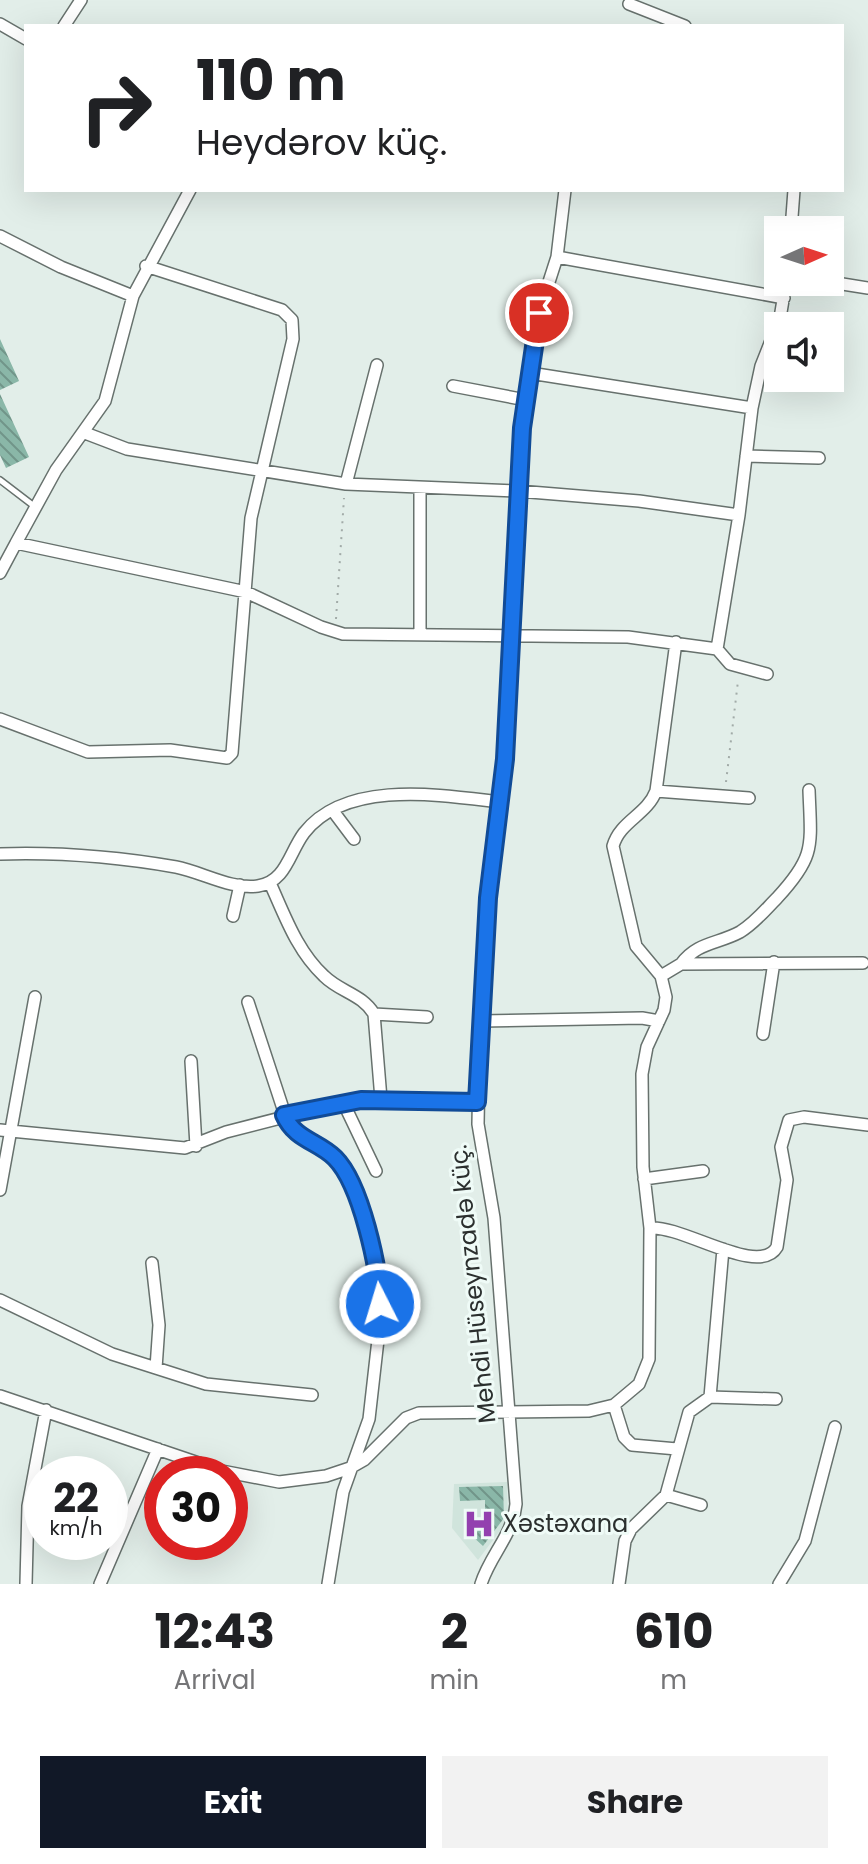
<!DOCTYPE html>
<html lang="en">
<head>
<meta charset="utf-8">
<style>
  body { margin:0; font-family:Poppins,sans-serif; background:#f2f2f2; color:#202124; height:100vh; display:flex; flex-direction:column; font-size:30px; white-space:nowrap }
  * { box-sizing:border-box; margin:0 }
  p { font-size:26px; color:#757577 }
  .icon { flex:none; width:44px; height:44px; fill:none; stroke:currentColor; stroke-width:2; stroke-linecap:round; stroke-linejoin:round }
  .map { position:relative; height:1584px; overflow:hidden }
  .panel { display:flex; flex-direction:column; background:#fff; flex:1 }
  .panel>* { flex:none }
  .guide { position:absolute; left:24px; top:24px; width:820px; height:168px; border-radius:0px; box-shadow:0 8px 32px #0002; background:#fff; color:#202124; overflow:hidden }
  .needle { width:52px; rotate:87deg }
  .controls { position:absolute; left:764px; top:216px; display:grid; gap:16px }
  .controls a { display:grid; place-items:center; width:80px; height:80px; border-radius:0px; background:#fff; box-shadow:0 8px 32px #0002; font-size:40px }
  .speed { position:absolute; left:24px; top:1456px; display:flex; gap:16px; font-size:40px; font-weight:700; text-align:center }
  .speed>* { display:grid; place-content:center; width:104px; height:104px; border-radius:50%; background:#fff; box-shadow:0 8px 32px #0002; line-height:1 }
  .speed small { font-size:20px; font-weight:400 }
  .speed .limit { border:12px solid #d22; background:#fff; color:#111 }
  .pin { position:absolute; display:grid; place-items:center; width:68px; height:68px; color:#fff; margin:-34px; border:4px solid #fff; border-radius:50%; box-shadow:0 2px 8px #0007 }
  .me { position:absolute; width:88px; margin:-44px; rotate:355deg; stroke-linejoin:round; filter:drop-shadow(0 0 6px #0008) }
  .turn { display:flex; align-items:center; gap:28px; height:168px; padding:0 40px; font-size:36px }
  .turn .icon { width:104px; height:104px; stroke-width:2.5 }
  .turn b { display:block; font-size:56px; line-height:68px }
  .eta { display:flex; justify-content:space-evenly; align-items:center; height:136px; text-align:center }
  .eta b { font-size:48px; font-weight:700; line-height:56px }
  .cta { display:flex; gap:16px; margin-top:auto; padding:16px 40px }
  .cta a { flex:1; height:92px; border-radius:0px; background:#111827; color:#fff; font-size:32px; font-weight:700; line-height:92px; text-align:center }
  .cta a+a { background:#f2f2f2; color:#202124 }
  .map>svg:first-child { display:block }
  .built { fill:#d0e4dc }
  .building { fill:url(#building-back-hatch) }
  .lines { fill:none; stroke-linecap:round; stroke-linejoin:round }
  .service-casing { stroke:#67716d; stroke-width:8 }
  .minor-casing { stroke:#67716d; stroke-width:14 }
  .path { stroke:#a2aba8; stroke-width:2; stroke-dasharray:2 6; stroke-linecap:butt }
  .service { stroke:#fff; stroke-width:5 }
  .minor { stroke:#fff; stroke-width:11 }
  .route-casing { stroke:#114b97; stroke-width:20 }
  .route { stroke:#1a73e8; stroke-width:14 }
  .labels { text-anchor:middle; stroke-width:6; stroke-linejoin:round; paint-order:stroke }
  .street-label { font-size:24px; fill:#2b2f2e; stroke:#effbf7 }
  .poi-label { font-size:24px; fill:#2b2f2e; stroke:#effbf7; text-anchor:start }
</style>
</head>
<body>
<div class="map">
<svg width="868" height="1584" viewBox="0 0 868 1584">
  <defs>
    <pattern id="building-back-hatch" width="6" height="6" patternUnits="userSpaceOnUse" patternTransform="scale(2)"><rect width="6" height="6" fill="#8ab7a8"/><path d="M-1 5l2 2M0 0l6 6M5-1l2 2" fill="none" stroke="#719589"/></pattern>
  </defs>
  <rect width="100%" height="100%" fill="#e2eee9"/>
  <path class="built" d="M507 1482 508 1520 478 1560 452 1528 454 1484Z"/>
  <path class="building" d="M0 339 19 381 0 390Z
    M0 394 29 457 6 468 0 455Z
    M503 1486 504 1518 483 1546 471 1535 485 1516V1500L460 1501 459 1487Z"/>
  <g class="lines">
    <defs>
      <path id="service" d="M0 480 34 506"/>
      <path id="minor" d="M629 4 685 26
        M0 24 26 39
        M64 26 81 0
        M791 230 794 190
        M0 236 61 267 133 296
        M557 257 784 298
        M830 282 868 288
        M530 373 752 408
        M453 386 526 400
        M85 433 127 449 346 484 518 491 639 501 739 515
        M746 456 819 458
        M346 484 377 365
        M16 543 56 470 105 401 133 296 190 190
        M0 573 16 543 246 592 321 627 343 634 628 637 717 649 730 664 767 674
        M420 635V489
        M717 649 739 515 752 408 761 366 780 318 786 282
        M0 719 88 752 170 750 227 758 232 753 251 518 293 339 292 320 282 310 146 266
        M656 791 749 798
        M333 811 354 839
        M0 854C59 852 118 857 176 867 202 872 232 890 258 886 286 882 289 853 304 833 346 779 441 795 500 802
        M270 883C285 916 297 951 324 976 340 992 362 994 374 1014L381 1099
        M233 916 240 885
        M681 964C697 942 718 944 740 932 755 923 765 910 777 898 816 856 811 846 809 790
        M661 976 681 964 863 963
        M248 1002 289 1127 334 1157 348 1175 375 1253 380 1286V1322L369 1419 343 1492 328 1584
        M374 1014 427 1017
        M481 1021 642 1018 659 1021
        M763 1034 774 962
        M191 1061 196 1146
        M343 1102 376 1171
        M0 1130 185 1148 226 1132 343 1102 381 1099 477 1102
        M644 1179 703 1171
        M0 1190 35 997
        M650 1228C683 1225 759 1278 777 1247L787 1180 781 1147 789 1120 804 1117 868 1125
        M152 1263 159 1325 156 1368
        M0 1300 112 1354 206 1384 312 1395
        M0 1396 222 1471 279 1482 326 1476 350 1468 364 1460 406 1418 419 1413 589 1411 614 1405 639 1384 649 1359 650 1228 643 1167 642 1074 647 1047 664 1010 666 997 661 976 636 946 613 846C620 821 647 815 656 791L676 642
        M710 1397 723 1249
        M614 1405 624 1437 632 1445 677 1449
        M666 1495 701 1505
        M26 1584 28 1506 46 1410
        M100 1584 158 1449
        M481 1584C490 1555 513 1535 516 1504L494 1218 478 1124 479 1069 492 857 505 759 522 428 539 313 557 257 565 190
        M619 1584 625 1541 631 1529 666 1495 689 1412 710 1397 776 1399
        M779 1584 805 1541 835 1427"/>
    </defs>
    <use href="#service" class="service-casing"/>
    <use href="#minor" class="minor-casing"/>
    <path class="path" d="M336 619 344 498
      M726 782 738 681"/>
    <use href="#service" class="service"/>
    <use href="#minor" class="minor"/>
  </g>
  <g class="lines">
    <defs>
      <path id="route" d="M380 1304C379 1268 361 1184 335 1158 318 1141 295 1140 284 1115L361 1100 477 1102 488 898 505 759 522 428 539 313"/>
    </defs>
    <use href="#route" class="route-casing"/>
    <use href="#route" class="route"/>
  </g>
  <defs>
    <symbol id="hospital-bare" viewBox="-9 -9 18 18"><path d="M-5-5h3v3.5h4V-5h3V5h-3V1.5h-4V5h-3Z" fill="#9340af" stroke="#effbf7" stroke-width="2.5" paint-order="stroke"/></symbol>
  </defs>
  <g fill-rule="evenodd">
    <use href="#hospital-bare" x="457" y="1502" width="44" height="44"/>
  </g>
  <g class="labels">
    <g class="street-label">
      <text transform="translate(473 1284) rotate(-96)" y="8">Mehdi Hüseynzadə küç.</text>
    </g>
    <g class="poi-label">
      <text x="503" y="1532">Xəstəxana</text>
    </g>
  </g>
</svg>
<div class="controls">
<a><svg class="needle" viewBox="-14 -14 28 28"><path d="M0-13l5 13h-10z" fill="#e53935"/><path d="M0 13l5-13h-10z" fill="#757577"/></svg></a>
<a><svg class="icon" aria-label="sound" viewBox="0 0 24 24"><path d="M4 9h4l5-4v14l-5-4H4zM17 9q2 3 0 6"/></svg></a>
</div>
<div class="speed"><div>22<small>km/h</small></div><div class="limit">30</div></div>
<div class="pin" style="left:539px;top:313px;background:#d93025"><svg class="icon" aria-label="arrive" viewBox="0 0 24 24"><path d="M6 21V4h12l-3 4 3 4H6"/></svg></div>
<svg class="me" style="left:380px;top:1304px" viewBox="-20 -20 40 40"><circle r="17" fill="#1a73e8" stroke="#fff" stroke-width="3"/><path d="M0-11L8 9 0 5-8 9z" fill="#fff"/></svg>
<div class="guide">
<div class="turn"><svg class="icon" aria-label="right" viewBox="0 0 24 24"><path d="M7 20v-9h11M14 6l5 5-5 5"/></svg><div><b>110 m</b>Heydərov küç.</div></div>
</div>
</div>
<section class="panel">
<div class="eta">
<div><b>12:43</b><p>Arrival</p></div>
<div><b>2</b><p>min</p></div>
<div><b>610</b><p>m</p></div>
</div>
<div class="cta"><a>Exit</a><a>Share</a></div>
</section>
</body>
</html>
